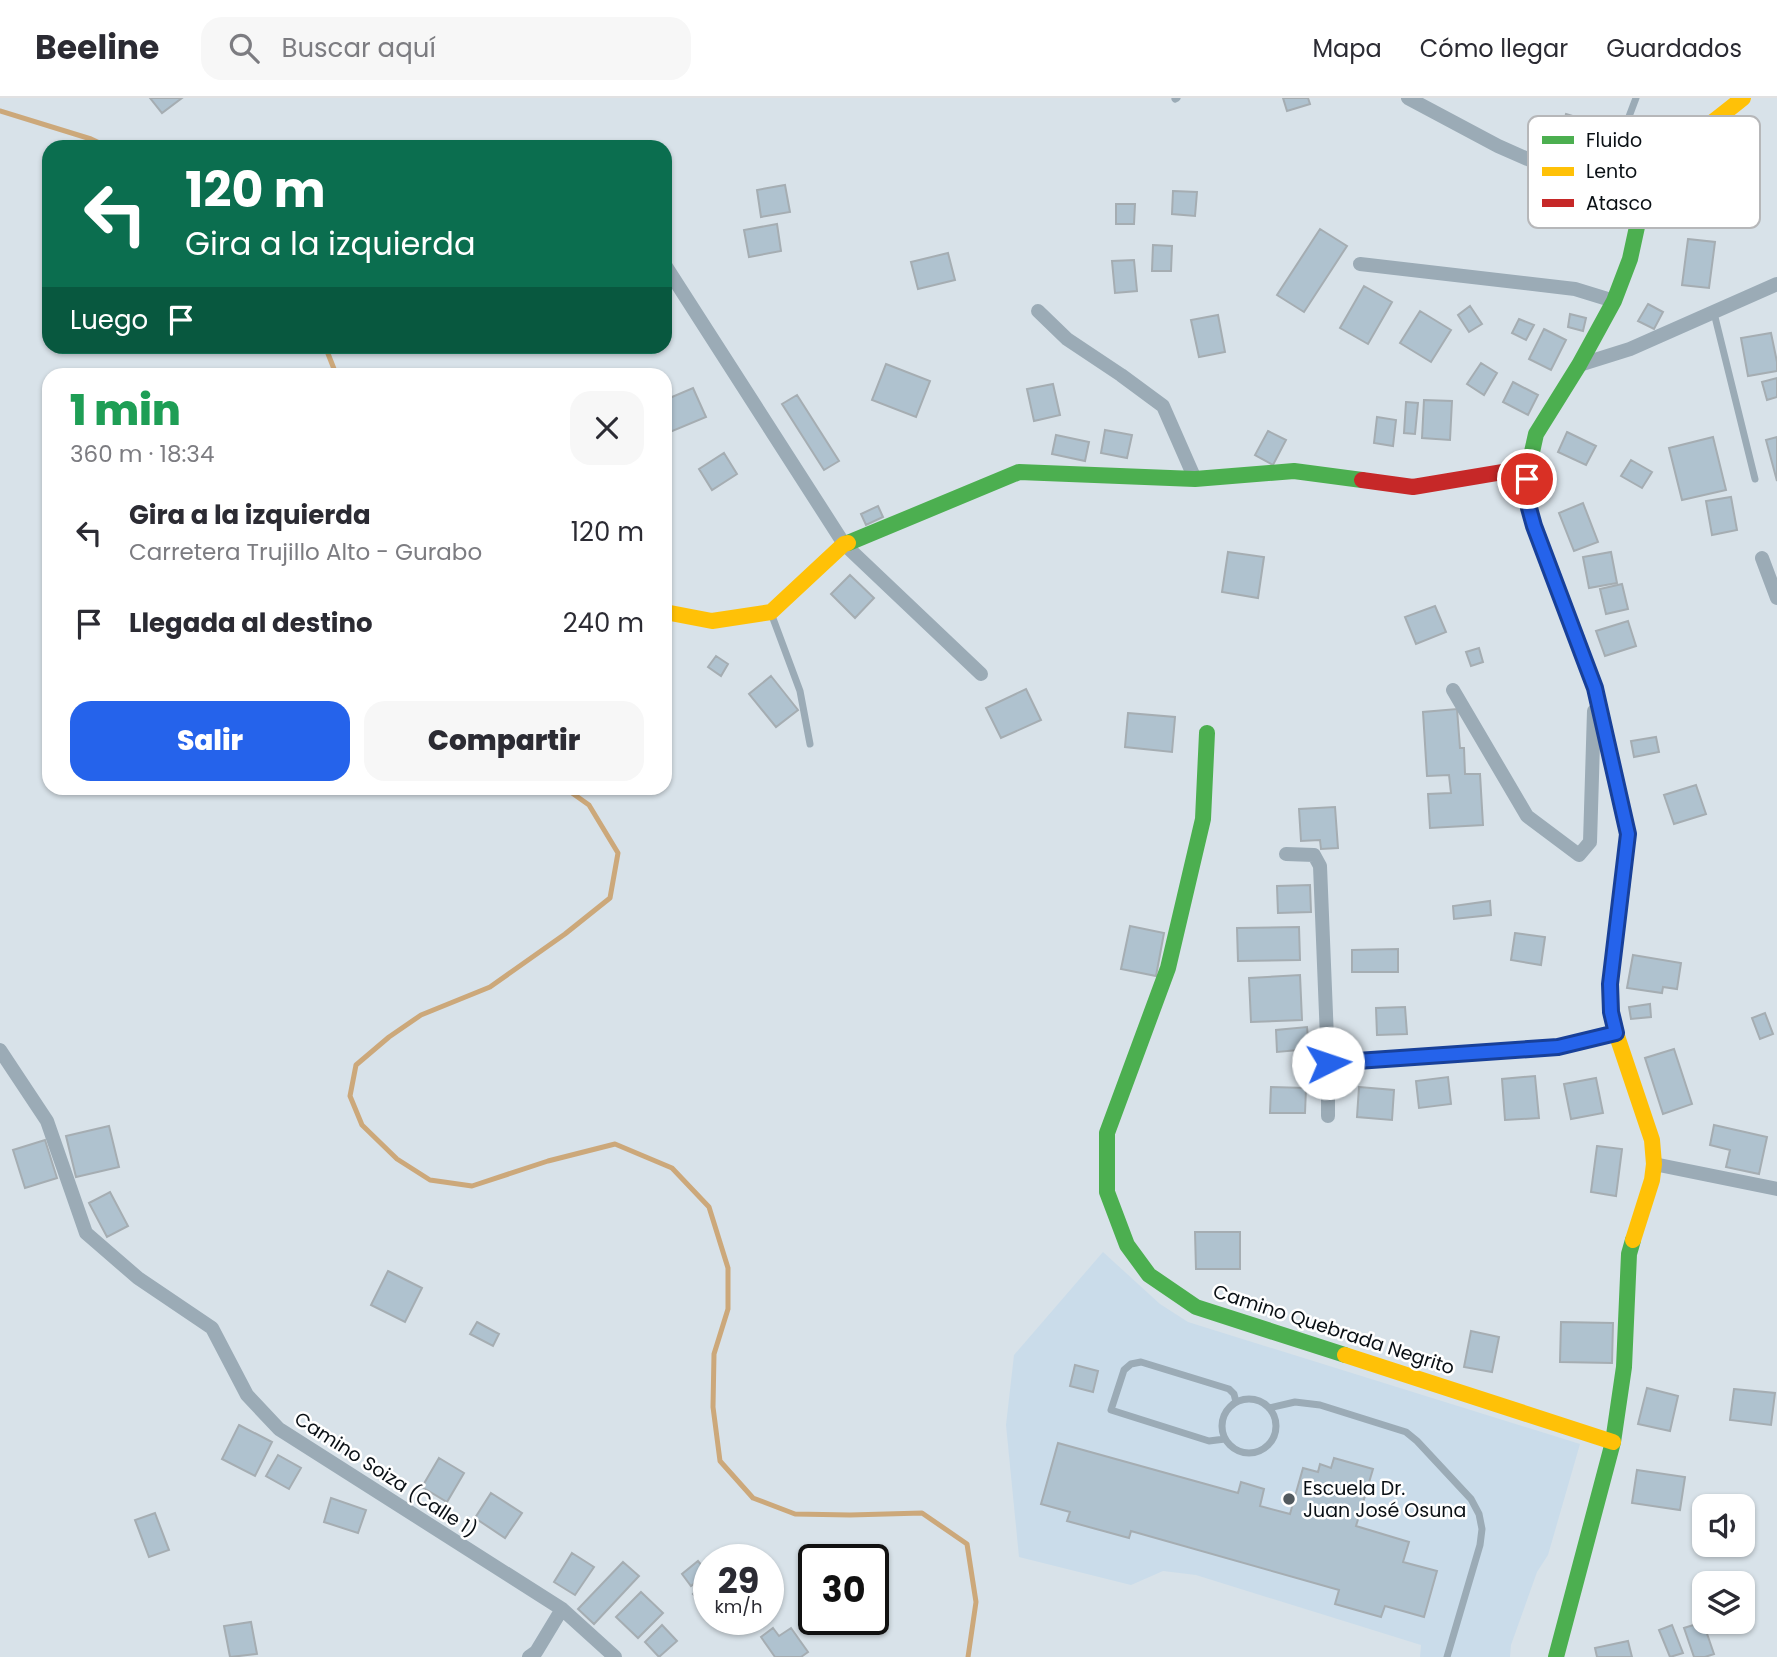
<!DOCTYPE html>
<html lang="es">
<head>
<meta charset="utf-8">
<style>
  body { margin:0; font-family:Poppins,sans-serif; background:#f7f7f7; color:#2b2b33; height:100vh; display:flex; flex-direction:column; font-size:26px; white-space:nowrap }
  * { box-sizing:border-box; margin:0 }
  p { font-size:23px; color:#7c7c81 }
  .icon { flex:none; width:38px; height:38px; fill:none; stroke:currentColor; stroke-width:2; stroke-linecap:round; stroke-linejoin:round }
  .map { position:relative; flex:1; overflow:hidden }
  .drawer { position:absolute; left:42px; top:270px; width:630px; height:427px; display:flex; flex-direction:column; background:#fff; border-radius:21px; box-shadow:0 2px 5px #0004 }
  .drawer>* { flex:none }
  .hud { position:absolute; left:42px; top:42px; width:630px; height:214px; border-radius:21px; box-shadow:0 2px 5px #0004; background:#0b6e4f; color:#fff; overflow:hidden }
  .tools { position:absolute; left:1692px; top:1396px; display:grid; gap:14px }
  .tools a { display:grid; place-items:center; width:63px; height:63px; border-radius:14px; background:#fff; box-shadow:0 2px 5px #0004; font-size:35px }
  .speed { position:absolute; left:693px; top:1446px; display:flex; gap:14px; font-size:35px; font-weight:700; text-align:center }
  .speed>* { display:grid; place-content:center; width:91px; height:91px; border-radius:50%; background:#fff; box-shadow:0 2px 5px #0004; line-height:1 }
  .speed small { font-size:18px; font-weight:400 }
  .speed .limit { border:4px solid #111; border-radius:10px; background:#fff; color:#111 }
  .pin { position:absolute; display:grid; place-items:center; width:60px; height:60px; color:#fff; margin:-30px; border:4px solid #fff; border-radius:50%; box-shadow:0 2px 7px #0007 }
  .me { position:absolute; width:77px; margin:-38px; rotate:86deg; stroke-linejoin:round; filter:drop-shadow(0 0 5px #0008) }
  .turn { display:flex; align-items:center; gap:24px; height:147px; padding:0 28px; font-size:32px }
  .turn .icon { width:91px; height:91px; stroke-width:2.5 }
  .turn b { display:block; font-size:49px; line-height:60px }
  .then { display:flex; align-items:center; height:66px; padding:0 28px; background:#0003; gap:14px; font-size:26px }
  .round { display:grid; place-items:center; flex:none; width:74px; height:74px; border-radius:21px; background:#f7f7f7 }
  .headline { display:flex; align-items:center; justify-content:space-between; height:119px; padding:0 28px }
  h1 { font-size:42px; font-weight:800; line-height:52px; color:#1e9e55 }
  .cta { display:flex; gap:14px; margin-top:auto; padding:14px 28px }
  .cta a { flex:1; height:80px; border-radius:21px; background:#2563eb; color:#fff; font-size:28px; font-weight:800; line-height:80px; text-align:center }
  .cta a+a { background:#f7f7f7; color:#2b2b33 }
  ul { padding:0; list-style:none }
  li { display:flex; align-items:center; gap:21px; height:91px; padding:0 28px }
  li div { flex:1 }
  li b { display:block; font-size:26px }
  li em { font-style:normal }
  header { display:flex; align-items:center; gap:42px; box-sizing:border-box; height:98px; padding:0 35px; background:#fff; border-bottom:2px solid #e1e1e2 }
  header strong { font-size:33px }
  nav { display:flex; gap:38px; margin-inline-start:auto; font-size:24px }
  .search { width:490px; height:63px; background:#f7f7f7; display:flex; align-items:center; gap:18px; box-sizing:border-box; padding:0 24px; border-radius:21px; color:#7c7c81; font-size:26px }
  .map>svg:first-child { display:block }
  .built { fill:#cadcea }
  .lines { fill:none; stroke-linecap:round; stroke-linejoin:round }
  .stream { stroke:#cca87a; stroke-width:5 }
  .building { fill:#afc2cf; stroke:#a5adb2; stroke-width:2 }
  .lane { stroke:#9babb6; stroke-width:7 }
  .street { stroke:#9babb6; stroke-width:14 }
  .fast { stroke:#4caf50; stroke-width:16 }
  .slow { stroke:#ffc107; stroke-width:16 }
  .jam { stroke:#c62828; stroke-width:16 }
  .route-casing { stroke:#184099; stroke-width:18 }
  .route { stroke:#2563eb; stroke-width:12 }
  .poi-dot { fill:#525a5f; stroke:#fff; stroke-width:2.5 }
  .labels { text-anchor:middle; stroke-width:5; stroke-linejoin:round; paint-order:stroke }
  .street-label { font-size:19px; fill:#0a1015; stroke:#fff }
  .poi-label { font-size:19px; fill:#0a1015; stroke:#fff; text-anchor:start }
  .key { fill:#fff; stroke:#b6b7b9; stroke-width:2 }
  .key-label { font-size:19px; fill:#0a1015 }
</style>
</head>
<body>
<header>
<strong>Beeline</strong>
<div class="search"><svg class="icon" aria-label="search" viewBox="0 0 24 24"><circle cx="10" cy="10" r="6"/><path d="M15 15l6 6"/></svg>Buscar aquí</div>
<nav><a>Mapa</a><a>Cómo llegar</a><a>Guardados</a></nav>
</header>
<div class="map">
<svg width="1777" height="1559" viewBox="0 0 1777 1559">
  <rect width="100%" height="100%" fill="#d8e2e9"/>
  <path class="built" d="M1103 1154 1160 1206 1188 1224 1580 1346 1548 1457 1537 1474 1511 1547 1510 1559H1420L1421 1547 1196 1477 1163 1473 1131 1487 1019 1459 1006 1327 1014 1257Z"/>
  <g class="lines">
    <path class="stream" d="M0 13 91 41 108 49
      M325 248 336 276
      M565 690 589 707 618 755 610 800 565 836 490 889 421 917 389 939 356 967 350 998 362 1027 397 1061 430 1082 472 1088 548 1063 615 1046 672 1070 709 1109 728 1170V1211L714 1256 713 1309 720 1363 753 1400 795 1416 850 1417 922 1415 967 1446 976 1504 968 1559"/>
  </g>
  <path class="building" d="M150 0H182L162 15Z
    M1283 0H1308L1310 6 1287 13Z
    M1566 16 1579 20 1572 45 1559 41Z
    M785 87 790 114 761 119 757 92Z
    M1173 93 1197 94 1195 118 1172 116Z
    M1116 106H1135L1134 126H1116Z
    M777 126 781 153 749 159 744 132Z
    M1320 131 1347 148 1304 214 1277 197Z
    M1688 141 1715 144 1709 190 1682 187Z
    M1153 147 1172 148 1171 173H1152Z
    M948 155 955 182 918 191 911 164Z
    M1134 162 1137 193 1115 195 1112 163Z
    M1364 188 1392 204 1368 246 1340 230Z
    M1648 206 1663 214 1654 231 1638 223Z
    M1470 208 1482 226 1469 234 1458 217Z
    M1420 213 1451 232 1431 264 1400 245Z
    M1570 216 1586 220 1583 233 1568 229Z
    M1218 217 1225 254 1199 259 1191 222Z
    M1519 221 1534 227 1526 242 1512 235Z
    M1544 231 1566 242 1551 272 1529 261Z
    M1771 235 1777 264V273L1748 278 1741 240Z
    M1481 265 1497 275 1484 297 1467 286Z
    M886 266 930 283 916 319 872 302Z
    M1777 280V299L1767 302 1762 284Z
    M1513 284 1538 297 1528 317 1503 304Z
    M1053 286 1060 317 1034 323 1027 291Z
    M693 290 706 319 670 334 665 322V302Z
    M797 297 839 363 824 372 782 306Z
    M1424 302 1452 303 1450 342 1422 340Z
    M1406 304 1418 305 1415 336 1404 335Z
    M1377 319 1396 322 1393 348 1374 345Z
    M1105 332 1132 337 1127 360 1101 355Z
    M1268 333 1286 342 1273 367 1255 357Z
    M1567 334 1596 348 1586 367 1558 354Z
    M1056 337 1089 344 1085 363 1052 356Z
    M1713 339 1726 392 1682 402 1669 350Z
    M1777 339V383L1766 342Z
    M724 355 737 376 712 392 699 371Z
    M1631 362 1652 374 1642 390 1621 378Z
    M1731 399 1737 432 1712 437 1706 403Z
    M1583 405 1598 444 1574 453 1559 415Z
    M878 408 883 419 866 427 861 416Z
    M1228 454 1264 459 1258 500 1222 494Z
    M1611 454 1617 485 1589 490 1583 459Z
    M850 477 874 500 855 520 831 496Z
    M1622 486 1628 511 1606 516 1600 491Z
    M1435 508 1446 534 1416 546 1405 519Z
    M1628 523 1636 548 1605 558 1596 533Z
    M1479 550 1483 564 1471 568 1466 554Z
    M716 558 728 566 721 578 708 569Z
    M771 578 798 612 776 629 749 596Z
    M1026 591 1041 622 1001 640 986 610Z
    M1457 611 1460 650H1464L1465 676H1480L1483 727 1430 730 1428 696 1451 695 1449 677 1427 678 1423 614Z
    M1128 615 1175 619 1172 654 1125 649Z
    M1656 639 1659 654 1634 659 1631 643Z
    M1696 687 1706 716 1674 726 1664 697Z
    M1335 709 1338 750 1321 751 1320 742 1301 743 1299 711Z
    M1310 787 1311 814 1278 815 1277 788Z
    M1490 803 1491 817 1454 821 1453 808Z
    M1130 828 1164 835 1156 878 1121 871Z
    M1299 829 1300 862 1238 863 1237 830Z
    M1515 835 1545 839 1541 867 1511 862Z
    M1398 851V874H1352V852Z
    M1633 857 1681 865 1677 891 1663 889 1662 895 1627 890Z
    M1300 877 1302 922 1251 924 1249 880Z
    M1650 906 1651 919 1631 921 1629 909Z
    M1405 909 1407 936 1377 937 1376 910Z
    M1765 915 1773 936 1760 941 1752 920Z
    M1307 929 1309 951 1277 954 1276 932Z
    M1674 951 1692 1006 1663 1016 1645 960Z
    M1535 978 1539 1020 1505 1022 1502 981Z
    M1448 979 1451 1006 1419 1010 1416 983Z
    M1596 980 1603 1015 1571 1021 1564 986Z
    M1271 989 1306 990 1305 1015H1270Z
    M1359 989 1394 992 1392 1022 1357 1019Z
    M1714 1027 1767 1039 1759 1076 1726 1069 1730 1052 1710 1047Z
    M109 1028 119 1069 76 1079 66 1038Z
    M45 1042 57 1080 25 1090 13 1052Z
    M1597 1048 1622 1051 1616 1098 1591 1094Z
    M110 1094 128 1128 107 1139 89 1105Z
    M1195 1134H1240V1171H1196Z
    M388 1173 422 1190 405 1224 371 1207Z
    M477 1224 499 1236 493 1248 470 1236Z
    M1561 1224 1613 1225 1612 1265 1560 1264Z
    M1471 1233 1499 1239 1492 1274 1464 1269Z
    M1075 1267 1098 1273 1093 1294 1070 1288Z
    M1647 1290 1678 1298 1670 1333 1638 1326Z
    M1734 1291 1775 1295 1771 1327 1730 1322Z
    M239 1327 272 1344 255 1378 222 1361Z
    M1058 1345 1238 1395 1241 1384 1264 1391 1260 1408 1290 1416 1303 1370 1318 1374 1320 1366 1331 1370 1334 1360 1373 1371 1356 1428 1409 1444 1403 1464 1437 1473 1424 1519 1385 1508 1381 1519 1335 1506 1339 1492 1131 1433 1129 1440 1067 1423 1070 1414 1041 1406Z
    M278 1357 301 1370 289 1391 266 1378Z
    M439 1360 464 1375 447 1404 422 1389Z
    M1637 1372 1685 1379 1680 1412 1632 1405Z
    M491 1395 522 1415 505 1440 475 1420Z
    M331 1400 366 1412 358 1435 324 1424Z
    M155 1415 169 1452 149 1459 135 1422Z
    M572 1455 594 1469 575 1497 554 1484Z
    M698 1463 708 1475 691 1488 682 1476Z
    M623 1464 639 1478 594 1526 578 1511Z
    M709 1481V1512L693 1496Z
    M641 1494 663 1515 638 1540 616 1519Z
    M251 1524 257 1556 230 1559 224 1528Z
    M1703 1524 1714 1556 1705 1559H1694L1684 1530Z
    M662 1527 677 1543 659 1559 645 1544Z
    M1672 1527 1683 1555 1670 1559 1659 1532Z
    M773 1530 779 1538 791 1530 808 1554 801 1559H775L761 1539Z
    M1628 1543 1632 1559H1597L1595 1550Z"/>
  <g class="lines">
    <path class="lane" d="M1636 0 1619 45 1627 64 1652 78
      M1175 1 1177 0
      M1714 215 1755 381
      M771 515 800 593 810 646
      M1222 1328a27 27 0 1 1 54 0a27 27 0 1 1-54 0Z
      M1269 1310 1295 1304 1320 1307 1406 1334 1417 1343 1471 1401 1479 1416 1482 1431 1480 1447 1447 1559
      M1225 1341 1209 1343 1111 1312 1124 1272 1131 1266 1141 1264 1229 1291 1234 1296 1236 1304"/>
    <path class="street" d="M1408 0 1498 48 1641 111
      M1360 166 1575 191 1614 203
      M665 167 844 446 981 576
      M1038 213 1067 241 1121 277 1163 308 1195 381
      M1579 267 1630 251 1777 186
      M1762 460 1777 500
      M1453 592 1527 718 1579 757 1590 744 1594 613
      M1286 756 1314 757 1320 768 1328 965V1018
      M0 952 47 1023 86 1135 138 1180 212 1230 247 1297 279 1331 562 1511 615 1559
      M1328 965 1558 949 1616 935
      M1654 1066 1777 1091
      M529 1559 536 1554 562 1511"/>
    <path class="fast" d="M848 445 1019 374 1195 381 1294 373 1362 382
      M1207 635 1203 721 1168 870 1107 1035V1094L1127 1147 1149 1177 1196 1209 1345 1257
      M1622 790 1628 736 1595 590 1534 428 1529 410 1526 381 1536 336 1579 267 1614 203 1630 161 1640 115
      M1556 1559 1613 1344 1624 1269 1629 1156 1633 1142"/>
    <path class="slow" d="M1640 115C1654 62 1703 33 1743 0
      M665 514 712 523 771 514 844 446 848 445
      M1622 790 1610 885 1611 914 1616 935 1652 1042 1654 1066 1652 1082 1633 1142
      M1345 1257 1613 1344"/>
    <path class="jam" d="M1362 382 1413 389 1527 370"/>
  </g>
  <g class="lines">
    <defs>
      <path id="route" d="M1328 965 1558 949 1616 935 1611 914 1610 886 1628 736 1595 590 1534 428 1529 410 1527 381"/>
    </defs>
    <use href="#route" class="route-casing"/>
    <use href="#route" class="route"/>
  </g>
  <circle class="poi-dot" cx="1289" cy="1401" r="7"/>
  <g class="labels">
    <g class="street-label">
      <text transform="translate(1334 1231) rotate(18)" y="7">Camino Quebrada Negrito</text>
      <text transform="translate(386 1376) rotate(33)" y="7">Camino Soiza (Calle 1)</text>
    </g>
    <g class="poi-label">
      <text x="1303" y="1397">Escuela Dr.<tspan x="1303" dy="22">Juan José Osuna</tspan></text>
    </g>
  </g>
  <rect x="1528" y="18" width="232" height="112" rx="10" class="key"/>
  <rect x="1542" y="38" width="32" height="8" fill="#4caf50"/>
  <rect x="1542" y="69" width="32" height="9" fill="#ffc107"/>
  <rect x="1542" y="101" width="32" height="8" fill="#c62828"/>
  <g class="key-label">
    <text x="1586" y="49">Fluido</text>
    <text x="1586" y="80">Lento</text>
    <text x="1586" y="112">Atasco</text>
  </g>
</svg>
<div class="tools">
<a><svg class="icon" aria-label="sound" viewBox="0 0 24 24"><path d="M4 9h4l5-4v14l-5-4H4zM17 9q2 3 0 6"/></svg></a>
<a><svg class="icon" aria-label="layers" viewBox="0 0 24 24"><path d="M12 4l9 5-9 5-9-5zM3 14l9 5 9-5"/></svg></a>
</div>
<div class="speed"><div>29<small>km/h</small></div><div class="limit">30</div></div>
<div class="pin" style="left:1527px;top:381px;background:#d93025"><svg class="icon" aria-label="arrive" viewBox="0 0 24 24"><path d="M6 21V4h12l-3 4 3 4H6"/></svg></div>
<svg class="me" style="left:1328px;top:965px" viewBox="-20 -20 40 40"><circle r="19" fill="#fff"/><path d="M0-13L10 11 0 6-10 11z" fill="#2563eb"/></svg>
<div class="hud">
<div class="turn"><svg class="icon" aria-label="left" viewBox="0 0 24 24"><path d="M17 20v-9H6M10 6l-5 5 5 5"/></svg><div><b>120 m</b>Gira a la izquierda</div></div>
<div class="then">Luego<svg class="icon" aria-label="arrive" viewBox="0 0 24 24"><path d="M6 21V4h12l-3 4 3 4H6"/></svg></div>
</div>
<section class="drawer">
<div class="headline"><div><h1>1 min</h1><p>360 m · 18:34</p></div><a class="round"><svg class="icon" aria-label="close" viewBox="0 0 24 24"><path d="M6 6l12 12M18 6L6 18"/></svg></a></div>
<ul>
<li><svg class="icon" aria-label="left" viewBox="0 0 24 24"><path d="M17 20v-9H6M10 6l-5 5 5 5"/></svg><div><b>Gira a la izquierda</b><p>Carretera Trujillo Alto - Gurabo</p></div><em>120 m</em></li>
<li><svg class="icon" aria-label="arrive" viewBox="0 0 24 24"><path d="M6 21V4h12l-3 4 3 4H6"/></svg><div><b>Llegada al destino</b></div><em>240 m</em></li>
</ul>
<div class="cta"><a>Salir</a><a>Compartir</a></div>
</section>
</div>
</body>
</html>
